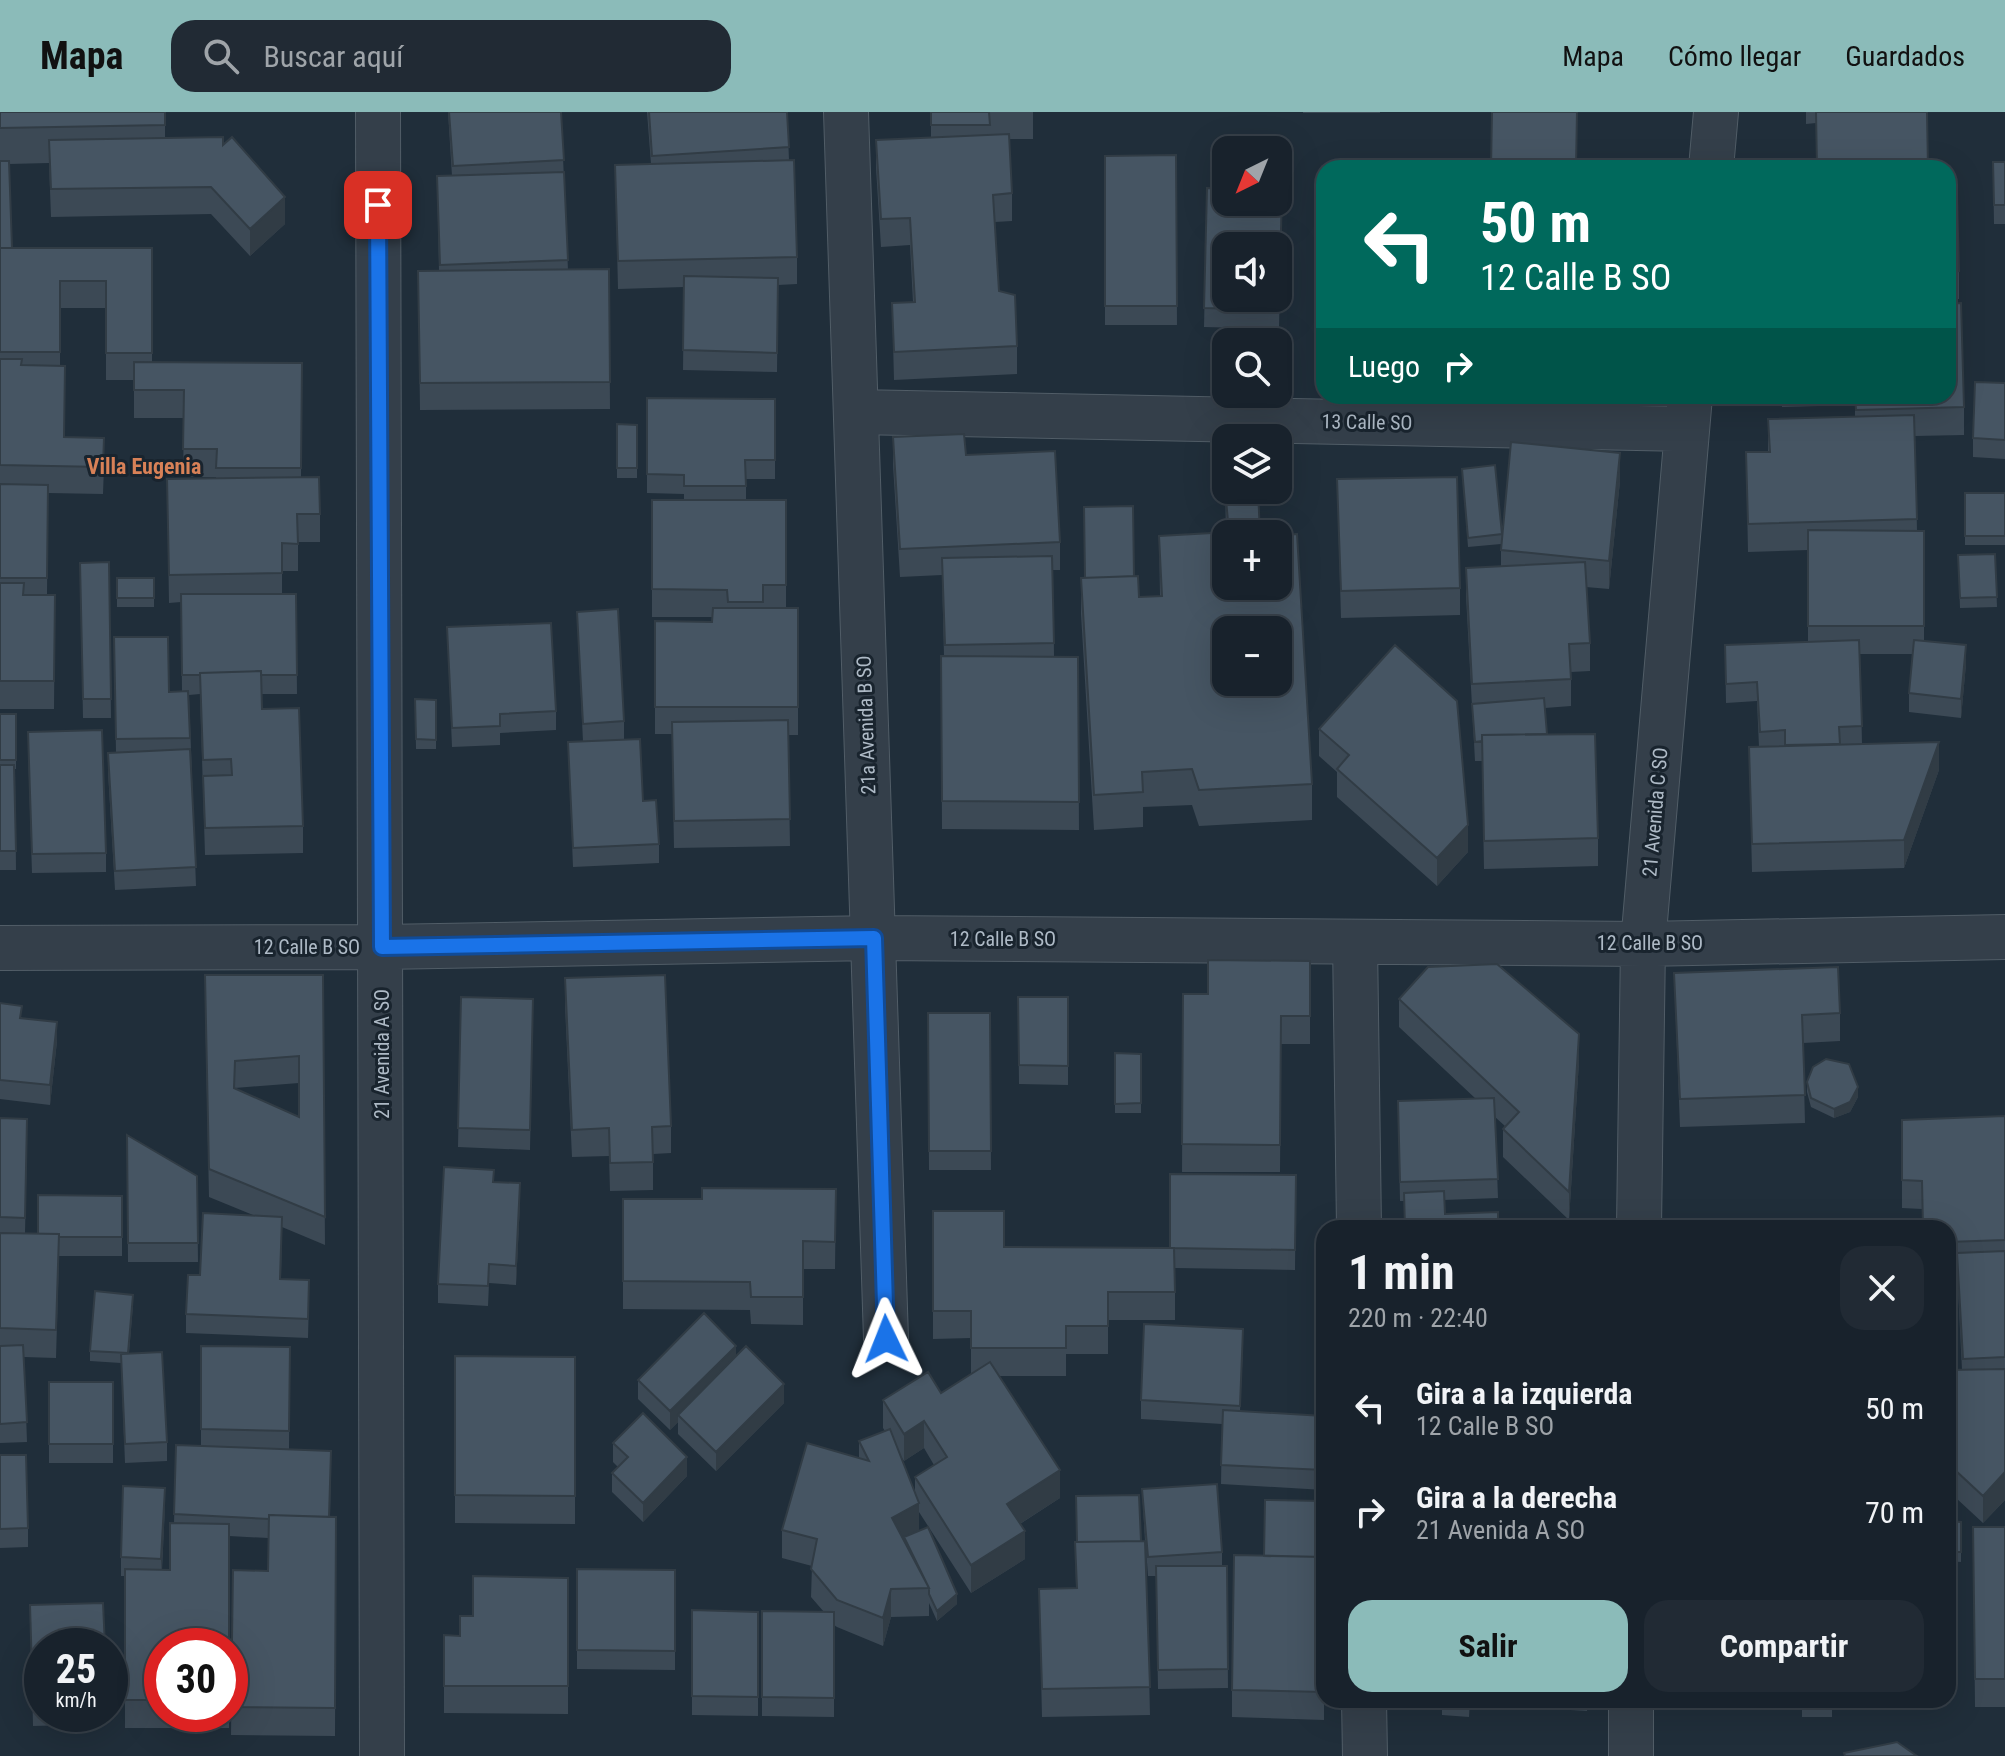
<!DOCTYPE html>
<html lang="es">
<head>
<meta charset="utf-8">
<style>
  body { margin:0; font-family:"Roboto Condensed",sans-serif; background:#212a34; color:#f1f3f6; height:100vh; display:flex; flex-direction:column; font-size:30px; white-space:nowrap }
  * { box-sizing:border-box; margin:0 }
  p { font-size:26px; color:#9fa4a9 }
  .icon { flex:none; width:44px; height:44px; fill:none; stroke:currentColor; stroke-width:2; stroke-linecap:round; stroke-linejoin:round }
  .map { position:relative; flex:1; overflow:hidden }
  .panel { position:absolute; left:1316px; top:1108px; width:640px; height:488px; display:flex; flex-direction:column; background:#18222c; border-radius:24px; box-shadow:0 8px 32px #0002,0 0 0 2px #363f48 }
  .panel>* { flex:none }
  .top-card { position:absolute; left:1316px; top:48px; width:640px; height:244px; border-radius:24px; box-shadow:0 8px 32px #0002,0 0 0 2px #363f48; background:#00695c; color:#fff; overflow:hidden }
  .needle { width:52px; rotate:223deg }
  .controls { position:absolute; left:1212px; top:24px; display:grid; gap:16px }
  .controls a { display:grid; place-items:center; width:80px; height:80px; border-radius:16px; background:#18222c; box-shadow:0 8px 32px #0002,0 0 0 2px #363f48; font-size:40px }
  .speed { position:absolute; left:24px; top:1516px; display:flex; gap:16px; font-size:40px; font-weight:700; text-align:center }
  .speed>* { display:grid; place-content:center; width:104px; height:104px; border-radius:50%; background:#18222c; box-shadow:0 8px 32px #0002,0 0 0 2px #363f48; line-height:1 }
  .speed small { font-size:20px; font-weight:400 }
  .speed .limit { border:12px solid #d22; background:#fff; color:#111 }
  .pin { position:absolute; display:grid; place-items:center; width:68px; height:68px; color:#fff; margin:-34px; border-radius:16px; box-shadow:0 4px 12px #0006 }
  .me { position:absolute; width:88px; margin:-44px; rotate:358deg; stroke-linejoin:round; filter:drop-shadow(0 0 6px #0008) }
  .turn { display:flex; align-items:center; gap:28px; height:168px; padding:0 32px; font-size:36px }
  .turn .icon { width:104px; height:104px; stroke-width:2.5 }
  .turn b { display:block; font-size:56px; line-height:68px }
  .then { display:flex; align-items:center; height:76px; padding:0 32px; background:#0003; gap:16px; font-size:30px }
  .round { display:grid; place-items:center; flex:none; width:84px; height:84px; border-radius:24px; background:#212a34 }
  .overview { display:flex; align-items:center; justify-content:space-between; height:136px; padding:0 32px }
  h1 { font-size:48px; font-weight:700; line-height:60px }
  .primary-button { display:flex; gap:16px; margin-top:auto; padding:16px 32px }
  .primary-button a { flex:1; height:92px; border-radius:24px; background:#8bbbb9; color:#111; font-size:32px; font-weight:700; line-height:92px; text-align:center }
  .primary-button a+a { background:#212a34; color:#f1f3f6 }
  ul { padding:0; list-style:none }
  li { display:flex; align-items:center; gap:24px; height:104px; padding:0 32px }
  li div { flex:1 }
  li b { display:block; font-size:30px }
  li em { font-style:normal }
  header { display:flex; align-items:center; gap:48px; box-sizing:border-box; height:112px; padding:0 40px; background:#8bbbb9; color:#111 }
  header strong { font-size:38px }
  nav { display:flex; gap:44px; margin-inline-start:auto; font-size:28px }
  .search { width:560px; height:72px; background:#212a34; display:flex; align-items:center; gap:20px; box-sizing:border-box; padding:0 28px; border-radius:24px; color:#9fa4a9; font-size:30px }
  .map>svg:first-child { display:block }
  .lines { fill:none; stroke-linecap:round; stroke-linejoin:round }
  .minor-casing { stroke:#515d67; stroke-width:46 }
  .minor { stroke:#343f4a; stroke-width:44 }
  .wall { fill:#3c4955; fill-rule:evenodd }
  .shaded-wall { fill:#313c45 }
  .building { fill:#465563; stroke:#313c45; stroke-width:2; fill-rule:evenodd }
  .route-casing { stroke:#114b97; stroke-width:20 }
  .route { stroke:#1a73e8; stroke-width:14 }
  .labels { text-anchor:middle; stroke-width:6; stroke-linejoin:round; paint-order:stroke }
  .street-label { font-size:20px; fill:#aebac6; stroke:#19242e }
  .neighbourhood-label { font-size:22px; font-weight:bold; fill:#d88157; stroke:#19242e }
</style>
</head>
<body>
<header>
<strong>Mapa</strong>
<div class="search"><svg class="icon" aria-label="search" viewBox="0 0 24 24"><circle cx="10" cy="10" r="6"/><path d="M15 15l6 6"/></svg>Buscar aquí</div>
<nav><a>Mapa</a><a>Cómo llegar</a><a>Guardados</a></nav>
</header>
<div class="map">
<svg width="2005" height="1644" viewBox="0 0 2005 1644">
  <rect width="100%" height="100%" fill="#202e3a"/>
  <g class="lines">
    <defs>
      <path id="minor" d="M378 0 382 1644
        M846 0 886 1227
        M1711 56 1716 0
        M856 300 1687 317
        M1355 830 1359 1116
        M0 836 382 835 874 826 1643 832 2005 825
        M1639 1116 1643 832 1690 284
        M1364 1588 1365 1644
        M1631 1644V1588"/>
    </defs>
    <use href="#minor" class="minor-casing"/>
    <use href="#minor" class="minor"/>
  </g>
  <path class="wall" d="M0 0H165V26L223 33 285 112 250 144 211 102 51 105 49 51 9 52 12 136H152V250L302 251 301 365 320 402V430H298V459H282V482H296L297 582H262V597L303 714V741L205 743 200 582 189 583 196 774 115 778 108 660V641H116L114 525 169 580 182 579 181 490 169 491 167 367H216V365H183L184 306H134V268H106V196H60V254L65 325 104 354 103 382 48 381 47 483H55L54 597H0Z
    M448 0H561L568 158 609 157 610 297 420 298 418 159H439L437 64H452Z
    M647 0H787L789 48 797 145V172L778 173 777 260 683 258 684 175 618 177 615 53 651 52Z
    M931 0H1033V27H1009L1012 81V109L995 110 999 179 1017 234V262L894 268 892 191 913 190 910 133 881 135 876 56V28L931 26Z
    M1303 0H1380V1H1303Z
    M1806 0H1927L1806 12Z
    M1176 43 1177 213H1105V44Z
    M1993 50H2005V112H1994Z
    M1207 76 1282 79 1279 217 1204 215Z
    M1948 85 1959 159V187H1948Z
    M2005 271V347L1973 345V326Z
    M1782 284H1948L1964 295V323L1915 324 1917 419H1924V529L1966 552 1961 606 1909 600V581L1913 542H1860L1862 632 1939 658 1904 756 1752 760 1749 635H1759L1757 589 1726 591 1725 533 1808 530V438L1748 440 1746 340H1768V307L1855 304V293L1782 295Z
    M647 286 775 287V367H746V388H786V496H798V623H788L790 734 674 736 672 622H655V509L712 510 713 505H652V388H684V382L647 381Z
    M617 312 637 313V366H617Z
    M893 325 966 343 1060 430V458H1053L1054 544 1078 545 1079 718 942 717 941 544H944L942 463 900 465 893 353Z
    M1462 357 1502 422 1620 369 1609 477 1586 475 1590 531V559L1571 560V594L1545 596 1547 622 1598 726V754L1484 757 1482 649H1475L1466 484V456L1501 454V432L1468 435Z
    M1337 367 1460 476V503L1341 506Z
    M1225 377 1260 422 1312 672V708L1199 714 1192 693 1143 695V715L1094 718 1081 502V466L1134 464 1139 485 1160 484 1159 424 1226 420Z
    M1965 381H2005V433H1965Z
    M1995 442 1997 495 1960 496 1958 443Z
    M109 450 111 606H83L80 451Z
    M117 466H154V495H117Z
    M577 500 624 609V628L643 689 659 732V751L573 755 568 630H583Z
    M447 515 556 599V618L500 621V633L452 635Z
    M415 587 436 588V637H416Z
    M0 602H16V657H15L16 758H0Z
    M1319 617 1468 740 1437 774 1337 685V660L1319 644Z
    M28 639 106 741V760L32 761Z
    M1310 849V932H1281L1280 1060H1182L1183 882H1208Z
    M1674 861 1840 901V929L1803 931 1805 1011 1680 1015Z
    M323 863 325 1133 282 1115 281 1167 309 1187 308 1226 186 1221V1202L200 1163 253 1103 209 1085 205 890ZM299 971V1005L235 976Z
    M565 866 671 1014V1041L653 1042V1078L610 1079 609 1044 572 1045 565 894Z
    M461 885 533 887 530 1038 458 1035Z
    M1018 885H1068V973L1019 972Z
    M1399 887 1579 949 1569 1108 1503 1045V1017L1505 1014 1495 1005 1498 1086 1444 1088 1445 1102 1498 1116H1404V1089H1400L1398 989 1476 987 1399 915Z
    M0 891 57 929 50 993 0 987Z
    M928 901H990L991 1058H929Z
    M1115 941 1141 942V1001H1115Z
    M1807 970 1858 985 1850 1000 1834 1006 1811 995 1807 980Z
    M2005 1004V1388L1983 1411 1956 1386 1948 1395V1258H1962L1957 1157H1948V1116L1922 1097 1902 1096V1008Z
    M0 1006 27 1034 25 1121 38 1122 122 1084V1144H59L56 1246 24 1245 27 1330 0 1331Z
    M127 1023 197 1064 198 1150H128Z
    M1296 1063 1295 1158 1175 1156V1208H1108V1242H1066V1264H999L1060 1386 1020 1412 1025 1447 971 1481 919 1400V1418L957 1492 937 1509 929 1491V1504L891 1505 883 1534 837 1515 834 1513V1605L762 1604V1499L824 1500 811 1485 812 1454 782 1446V1418L859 1346V1329L885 1319 883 1316V1288L941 1281 971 1262V1226L933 1227V1099L1004 1135 1170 1136ZM924 1336 934 1353 915 1365V1380L900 1343 904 1349Z
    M836 1077 835 1157H803V1213L751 1212 750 1198 623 1197V1087H702Z
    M520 1090 516 1173 489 1171 488 1194 438 1191V1172Z
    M133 1193 129 1241 167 1330V1349L125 1351 121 1251 90 1249V1239Z
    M201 1234 290 1235 289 1337 331 1358 330 1405H336L335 1624 231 1623 233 1458 268 1459V1426L229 1424 162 1534V1602H229V1616H125V1464H121V1445L165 1395 162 1458H170L174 1411 176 1333 201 1334Z
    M1243 1236 1240 1299 1324 1304V1378L1221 1372 1222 1312 1141 1307V1288Z
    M455 1244 575 1245V1412L455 1411Z
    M736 1245 784 1291 716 1359 678 1322V1310L670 1318 638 1287V1268Z
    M49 1270H113V1351H49Z
    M613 1331 687 1364 643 1410 612 1380V1361L618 1355 613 1350Z
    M0 1343 28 1416V1435L0 1436Z
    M1142 1377 1222 1440V1454H1227L1228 1576 1158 1577 1156 1464H1148L1146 1436 1150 1603 1042 1605 1039 1477 1076 1476 1075 1430 1145 1429Z
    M1324 1389V1608L1232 1605V1578L1264 1444Z
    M1948 1409 1961 1410V1450L1948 1449Z
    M1973 1415H2005V1595H1975Z
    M577 1457 675 1458V1558L577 1557Z
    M568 1466V1602L444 1601V1523L460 1524 473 1504Z
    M30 1493 42 1534V1602H107V1612L33 1614Z
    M692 1498 758 1500V1604L692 1603Z
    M1407 1588H1470L1469 1605 1442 1603V1592L1407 1590Z
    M1495 1588H1552V1597L1495 1594Z
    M1554 1588H1587V1599L1554 1597Z
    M1753 1588H1791V1589Z
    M1802 1588H1871V1590L1832 1589V1605H1802Z"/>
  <path class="shaded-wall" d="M285 85V112L250 144V117Z
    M1620 341V369L1609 477V449Z
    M1966 533V552L1961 606V587Z
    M1939 630V658L1904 756V728Z
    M1468 713V740L1437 774V746Z
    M57 910V929L50 993V973Z
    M1579 922V949L1569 1108V1080Z
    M1858 975V985L1850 1000 1834 1006V997Z
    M520 1071V1090L516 1173V1154Z
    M736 1234V1253L678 1303V1310L670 1318V1299Z
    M784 1272V1291L716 1359V1340Z
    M924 1309V1336L904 1349V1322Z
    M687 1345V1364L643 1410V1391Z
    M1060 1358V1386L1007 1420V1392Z
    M1956 1359V1386L1948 1395V1367Z
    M2005 1360V1388L1983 1411V1384Z
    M165 1376V1395L161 1466V1447Z
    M919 1391V1418L892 1434V1406Z
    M1025 1419V1447L971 1481V1453Z
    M891 1477V1505L883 1534V1506Z
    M957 1482V1492L937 1509V1499Z"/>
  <path class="building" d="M0 0H165V13L0 16Z
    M449 0H561L564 48 453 54Z
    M649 0H787L789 35 652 44Z
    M931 0H989L990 13H931Z
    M1492 0H1577L1576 56H1491Z
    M1816 0H1927L1928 56H1817Z
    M1009 22 1012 81 993 83 999 179 1015 183 1017 234 894 240 892 191 915 190 910 106 881 107 876 28Z
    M223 25V33L232 25 285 85 250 117 211 75 51 77 49 28Z
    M1176 43 1177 194H1105V44Z
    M794 48 797 145 618 149 615 53Z
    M0 49H9L12 136H0Z
    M1993 50H2005V93H1994Z
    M564 60 568 148 440 153 437 64Z
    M1207 76 1226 77V90H1278V79H1282L1279 198 1204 196ZM1226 134H1278V186H1226Z
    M1957 84 1959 159 1948 160V85Z
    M0 136H152V241H106V169H60V240H0Z
    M609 157 610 270 420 271 418 159Z
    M684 164 778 166 777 241 683 238Z
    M1961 191 1964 295 1856 298 1855 284H1948V192Z
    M0 247H22L21 253 65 254 64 325 104 326 103 355 0 353Z
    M134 250 302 251 301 356H216L217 337H183L184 278H134Z
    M1975 270 2005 271V328L1973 326Z
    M647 286 775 287V348H745L746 374H684V363L647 362Z
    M1914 303 1917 407 1748 412 1746 340H1770L1768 307Z
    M617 312 637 313V356H617Z
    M964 322 966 343 1055 339 1060 430 900 437 893 325Z
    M1511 330 1620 341 1609 449 1501 438Z
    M1495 353 1502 422 1468 426 1462 357Z
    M319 365 320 402H297L298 432 282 431V461L169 463 167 367Z
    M1457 365 1460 476 1341 479 1337 367Z
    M0 372 48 373 47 466H0Z
    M1225 377 1226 378H1258L1260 422H1226V474H1278V423L1297 422 1312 672 1199 678 1192 657 1142 660 1143 680 1094 683 1081 466 1138 464 1139 485 1162 484 1159 424 1229 420ZM1226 518H1278V570H1226Z
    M1965 381H2005V424H1965Z
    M652 388H786V473H763V490H728L727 478 652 477Z
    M1133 394 1134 464 1085 466 1084 395Z
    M1808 418 1924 419V514H1808Z
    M1995 442 1997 485 1960 486 1958 443Z
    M1052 444 1054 531 945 533 942 446Z
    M109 450 111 587H83L80 451Z
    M1585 450 1590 531 1569 532 1571 567 1472 572 1466 456Z
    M117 466H154V486H117Z
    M0 471H24L23 483H55L54 569H0Z
    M181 482H296L297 563H261V559L200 561V563H182Z
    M713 496H798V595H655V509L712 510Z
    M618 497 624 609 583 612 577 500Z
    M551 511 556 599 500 602V614L452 616 447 515Z
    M114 525H168L169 580 188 579 190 626 116 627Z
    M1859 528 1862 614 1839 615 1840 632 1785 633V618L1760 620 1757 570 1726 572 1725 533Z
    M1914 528 1966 533 1961 587 1909 581Z
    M1395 533 1457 589 1468 713 1437 746 1337 657 1349 643 1319 617Z
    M941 544 1078 545 1079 690 942 689Z
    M261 559 262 597 299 596 303 714 205 716 203 664 232 663 231 647 203 648 200 561Z
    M1544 586 1547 622 1482 623V629L1475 630 1472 592Z
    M415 587 436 588V628L416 627Z
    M0 602H16V648H0Z
    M788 608 790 707 674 709 672 610Z
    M102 618 106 741 32 742 28 620Z
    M1595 622 1598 726 1484 729 1482 623Z
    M640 627 643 689 656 688 659 732 573 736 568 630Z
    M1939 630 1904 728 1752 732 1749 635Z
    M190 637 196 755 115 759 108 641Z
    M0 653H14L16 739H0Z
    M1208 848 1310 849V904H1281L1280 1033 1182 1032 1183 882H1208Z
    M1497 852 1579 922 1569 1080 1503 1017 1519 1000 1399 887 1428 855Z
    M1838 855 1840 901 1802 903 1805 983 1680 987 1674 861Z
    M205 863H323L325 1105 209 1057ZM299 944V1005L234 976 235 949Z
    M665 863 671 1014 652 1015 653 1050 610 1051 609 1016 572 1018 565 866Z
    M461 885 533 887 530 1018 458 1016Z
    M1018 885H1068V954L1019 953Z
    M0 891 22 894 20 906 57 910 50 973 0 968Z
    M928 901H990L991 1039H929Z
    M1115 941 1141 942V991L1115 992Z
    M1826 947 1849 952 1858 975 1850 990 1834 997 1811 986 1807 970 1813 955Z
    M1494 986 1498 1067 1400 1070 1398 989Z
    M2005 1004V1128L1948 1130V1116H1923L1922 1069 1902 1068V1008Z
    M0 1006 27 1007 25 1106 0 1105Z
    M127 1023 197 1064 198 1131H128Z
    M444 1055 494 1058 493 1070 520 1071 516 1154 489 1152 488 1174 438 1172Z
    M1170 1062 1296 1063 1295 1138 1170 1136Z
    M702 1076 836 1077 835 1130 803 1129V1185H751L750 1170 623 1169V1087H702Z
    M1444 1079 1445 1102 1498 1100V1116H1405L1404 1081Z
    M38 1083 122 1084V1125H59V1122H38Z
    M933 1099H1004V1135L1174 1136 1175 1180H1108V1214H1066V1236H971V1199H933Z
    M203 1101 282 1105 280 1167 309 1168 308 1207 186 1202 188 1163H200Z
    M0 1121 59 1122 56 1218 0 1216Z
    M2005 1139V1245L1963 1247 1957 1141Z
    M95 1179 133 1183 128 1241 90 1239Z
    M704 1201 736 1234 670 1299 638 1268Z
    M1144 1212 1243 1217 1240 1294 1141 1288Z
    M23 1233 27 1310 0 1312V1234Z
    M201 1234 290 1235 289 1319 201 1317Z
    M746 1234 784 1272 716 1340 678 1303Z
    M162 1240 167 1330 125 1332 121 1242Z
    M455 1244 575 1245V1384L455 1383Z
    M990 1250 1060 1358 1007 1392 1025 1419 971 1453 915 1365 947 1345 924 1309 904 1322 883 1288 928 1260 941 1281Z
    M2005 1257V1360L1983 1384 1956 1359 1948 1367V1258Z
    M49 1270H113V1332H49Z
    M1223 1298 1324 1304V1358L1221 1353Z
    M643 1301 687 1345 643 1391 612 1361 628 1345 613 1331Z
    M890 1317 919 1391 892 1406 929 1476 891 1477 883 1506 837 1488 811 1457 817 1427 782 1418 807 1331 869 1349 859 1329Z
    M176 1333 331 1339 329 1405 269 1403V1407L174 1402Z
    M0 1343H26L28 1416 0 1417Z
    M1217 1372 1222 1440 1148 1445 1142 1377Z
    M123 1374 165 1376 161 1447 121 1445Z
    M1139 1383 1141 1429 1077 1430 1076 1384Z
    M1265 1388 1324 1389V1445L1264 1444Z
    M269 1403 336 1405 335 1596 231 1595 233 1458 268 1459Z
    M1948 1409 1961 1410V1440H1948Z
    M170 1411 229 1412V1534H162V1588H125V1457L170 1458Z
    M928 1415 957 1482 937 1499 929 1482V1476L904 1425Z
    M1973 1415H2005V1567H1975Z
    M1145 1429 1150 1575 1042 1577 1039 1477 1077 1476 1075 1430Z
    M1234 1443 1324 1445V1580L1232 1578Z
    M1156 1454H1227L1228 1557 1158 1558Z
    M577 1457 675 1458V1539L577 1538Z
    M473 1464 568 1466V1574H444V1523L460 1524V1504H473Z
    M103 1491 105 1534H42V1594H33L30 1493Z
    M692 1498 758 1500V1585L692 1584Z
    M762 1499 834 1500V1586L762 1585Z
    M1897 1630 1917 1644H1845L1844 1641Z"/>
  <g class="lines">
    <defs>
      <path id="route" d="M378 93 382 835 874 826 886 1227"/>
    </defs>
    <use href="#route" class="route-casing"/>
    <use href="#route" class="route"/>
  </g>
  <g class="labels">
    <g class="street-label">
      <text transform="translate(1367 310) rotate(1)" y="7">13 Calle SO</text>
      <text transform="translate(866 613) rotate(-92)" y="7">21a Avenida B SO</text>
      <text transform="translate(1655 700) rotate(-85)" y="7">21 Avenida C SO</text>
      <text x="1003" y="834">12 Calle B SO</text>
      <text x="1650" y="838">12 Calle B SO</text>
      <text x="307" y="842">12 Calle B SO</text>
      <text transform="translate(382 942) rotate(-90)" y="7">21 Avenida A SO</text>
    </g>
    <g class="neighbourhood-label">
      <text x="144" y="362">Villa Eugenia</text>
    </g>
  </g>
</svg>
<div class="controls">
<a><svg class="needle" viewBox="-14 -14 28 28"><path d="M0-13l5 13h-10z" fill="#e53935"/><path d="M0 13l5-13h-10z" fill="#9fa4a9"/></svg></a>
<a><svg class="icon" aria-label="sound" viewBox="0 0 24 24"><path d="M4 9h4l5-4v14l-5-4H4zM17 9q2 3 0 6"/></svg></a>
<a><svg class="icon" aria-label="search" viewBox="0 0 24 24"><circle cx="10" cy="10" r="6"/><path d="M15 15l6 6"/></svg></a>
<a><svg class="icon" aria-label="layers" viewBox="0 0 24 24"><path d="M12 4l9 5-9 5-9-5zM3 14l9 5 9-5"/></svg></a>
<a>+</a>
<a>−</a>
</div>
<div class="speed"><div>25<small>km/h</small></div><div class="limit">30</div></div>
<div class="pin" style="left:378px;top:93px;background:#d93025"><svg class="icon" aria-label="arrive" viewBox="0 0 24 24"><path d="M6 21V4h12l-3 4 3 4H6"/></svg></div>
<svg class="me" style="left:886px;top:1227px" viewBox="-20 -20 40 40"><path d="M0-17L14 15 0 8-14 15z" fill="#1a73e8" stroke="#fff" stroke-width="4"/></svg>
<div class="top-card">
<div class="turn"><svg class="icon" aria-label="left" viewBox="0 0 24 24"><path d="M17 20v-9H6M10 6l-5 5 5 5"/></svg><div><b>50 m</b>12 Calle B SO</div></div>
<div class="then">Luego<svg class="icon" aria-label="right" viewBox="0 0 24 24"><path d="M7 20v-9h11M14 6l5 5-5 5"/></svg></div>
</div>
<section class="panel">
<div class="overview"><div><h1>1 min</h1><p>220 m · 22:40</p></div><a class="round"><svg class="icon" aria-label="close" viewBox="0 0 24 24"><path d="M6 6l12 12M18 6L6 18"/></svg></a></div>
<ul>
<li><svg class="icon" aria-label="left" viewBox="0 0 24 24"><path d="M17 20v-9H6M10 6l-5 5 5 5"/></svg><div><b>Gira a la izquierda</b><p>12 Calle B SO</p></div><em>50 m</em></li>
<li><svg class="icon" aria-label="right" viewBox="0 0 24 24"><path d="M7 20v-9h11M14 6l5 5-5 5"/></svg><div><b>Gira a la derecha</b><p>21 Avenida A SO</p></div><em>70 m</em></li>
</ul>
<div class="primary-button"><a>Salir</a><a>Compartir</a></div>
</section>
</div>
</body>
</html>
